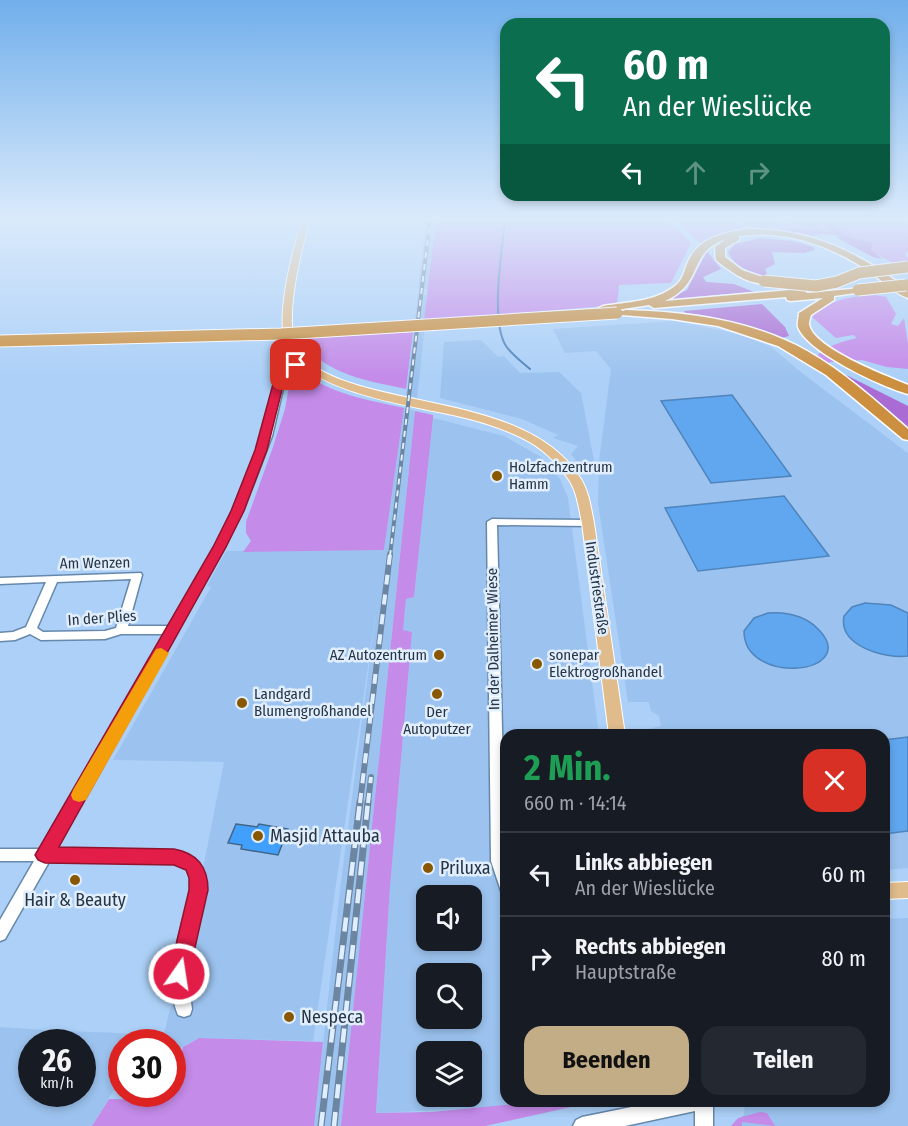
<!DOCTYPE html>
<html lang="de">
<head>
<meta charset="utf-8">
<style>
  body { margin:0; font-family:"Fira Sans Condensed",sans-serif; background:#242831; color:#f1f3f6; height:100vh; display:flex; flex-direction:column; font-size:22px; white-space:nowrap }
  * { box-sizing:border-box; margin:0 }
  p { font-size:20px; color:#9ea1a6 }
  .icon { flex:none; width:33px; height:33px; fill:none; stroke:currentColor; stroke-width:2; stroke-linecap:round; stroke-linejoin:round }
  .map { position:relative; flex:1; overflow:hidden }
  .side { position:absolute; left:500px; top:729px; width:390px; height:378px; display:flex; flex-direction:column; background:#171b24; border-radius:18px; box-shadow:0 3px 9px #0003 }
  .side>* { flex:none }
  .guide { position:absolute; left:500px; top:18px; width:390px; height:183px; border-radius:18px; box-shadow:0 3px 9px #0003; background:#0b6e4f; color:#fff; overflow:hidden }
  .fabs { position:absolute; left:416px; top:885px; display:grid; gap:12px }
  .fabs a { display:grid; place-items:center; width:66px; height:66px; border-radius:12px; background:#171b24; box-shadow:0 3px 9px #0003; font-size:30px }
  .speed { position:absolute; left:18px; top:1029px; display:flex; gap:12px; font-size:30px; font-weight:700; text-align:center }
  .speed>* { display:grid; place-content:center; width:78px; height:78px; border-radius:50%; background:#171b24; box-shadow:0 3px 9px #0003; line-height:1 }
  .speed small { font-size:15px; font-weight:400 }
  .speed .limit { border:9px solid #d22; background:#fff; color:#111 }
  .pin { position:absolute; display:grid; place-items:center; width:51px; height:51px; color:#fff; margin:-26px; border-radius:12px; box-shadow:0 3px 9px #0006 }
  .me { position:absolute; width:66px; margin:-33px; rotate:13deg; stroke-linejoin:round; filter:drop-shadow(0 0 4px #0008) }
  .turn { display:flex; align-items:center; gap:21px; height:126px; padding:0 24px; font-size:27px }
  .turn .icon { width:78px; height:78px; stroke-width:2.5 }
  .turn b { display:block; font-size:42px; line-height:51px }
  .lanes { display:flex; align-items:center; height:57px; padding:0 24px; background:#0003; justify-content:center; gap:30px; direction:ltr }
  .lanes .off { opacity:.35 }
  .round { display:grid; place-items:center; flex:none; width:63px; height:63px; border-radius:18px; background:#242831 }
  .head { display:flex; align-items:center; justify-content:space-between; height:102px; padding:0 24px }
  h1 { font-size:36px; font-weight:700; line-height:45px; color:#1e9e55 }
  .cta { display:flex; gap:12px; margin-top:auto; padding:12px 24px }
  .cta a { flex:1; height:69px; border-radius:18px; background:#c2ad87; color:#111; font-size:24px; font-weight:700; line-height:69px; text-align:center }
  .cta a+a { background:#242831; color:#f1f3f6 }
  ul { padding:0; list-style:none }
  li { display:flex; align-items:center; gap:18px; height:84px; padding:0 24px; border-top:2px solid #363941 }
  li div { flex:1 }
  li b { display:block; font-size:22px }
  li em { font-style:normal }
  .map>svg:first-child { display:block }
  .built { fill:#9cc3ef; fill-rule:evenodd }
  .green { fill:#c48be9 }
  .forest { fill:#ab6bd4 }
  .water { fill:#60a7f0; stroke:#4f84bc; stroke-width:1.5 }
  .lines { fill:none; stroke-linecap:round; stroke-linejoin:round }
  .stream { stroke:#4f84bc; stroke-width:2 }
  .building { fill:#41a0fc; stroke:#446486; stroke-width:1.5 }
  .minor-casing { stroke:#6688ac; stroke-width:3 }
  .major-casing { stroke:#fff; stroke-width:2 }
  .highway-casing { stroke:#fff; stroke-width:3 }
  .minor { fill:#fff; fill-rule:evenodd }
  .major { fill:#e0bc8c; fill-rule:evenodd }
  .highway { fill:#cb8f3f; fill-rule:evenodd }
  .rail-far2-casing { stroke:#6c85a1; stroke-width:4 }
  .rail-far1-casing { stroke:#6c85a1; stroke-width:6 }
  .rail-casing { stroke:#6c85a1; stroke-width:7 }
  .rail-far2 { stroke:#e0eefe; stroke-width:2; stroke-dasharray:6; stroke-linecap:butt }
  .rail-far1 { stroke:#e0eefe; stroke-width:4; stroke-dasharray:10; stroke-linecap:butt }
  .rail { stroke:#e0eefe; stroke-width:4.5; stroke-dasharray:14; stroke-linecap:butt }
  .highway-bridge-casing { stroke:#fff; stroke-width:13; stroke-linecap:butt }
  .highway-bridge { stroke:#cb8f3f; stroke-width:11 }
  .route { fill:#e11d48; stroke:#92132f; stroke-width:1.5 }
  .slow { fill:#f59e0b }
  .poi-dot { fill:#895700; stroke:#e0eefe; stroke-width:2 }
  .labels { text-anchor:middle; stroke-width:5; stroke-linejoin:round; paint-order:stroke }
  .poi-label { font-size:15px; fill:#263443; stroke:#e0eefe; text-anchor:start }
  .street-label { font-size:15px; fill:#263443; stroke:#e0eefe }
  .near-poi-label { font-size:18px; fill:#263443; stroke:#e0eefe; text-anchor:start }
</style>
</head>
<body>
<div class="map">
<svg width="908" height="1126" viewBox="0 0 908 1126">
  <rect width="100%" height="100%" fill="#acd0f7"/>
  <path class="built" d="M426 220H436L429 289H418Z
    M418 295H428L417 399 406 396Z
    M675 321 744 335 771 347 807 377 908 453V868L884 870V735H636L640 731 661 726 659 716 651 711 649 702H628L598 503 599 461 611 369 596 351 565 353 553 329Z
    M481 340 498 357 504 356 520 373 559 372 581 393 595 466 588 465 585 473 571 454 578 446 553 438 558 435 522 419 440 398 444 342Z
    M404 408 415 411 341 1126H314L340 890 377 605 313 1041 199 1038 180 1048 173 1049 172 1042H162L199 889 224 762 113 760 211 587 207 586 226 551 384 550Z
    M433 418 504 436 541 457 560 479 568 498 599 735H506V1101H548L503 1107 376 1113 390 887 412 633 403 630 406 599 414 597ZM426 896H471V940H426ZM426 974H471V1018H426ZM426 1052H471V1096H426Z
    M908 918V1126H731L744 1115 745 1101H884V919Z
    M0 1027 45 1030 140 1034 137 1042H122L121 1078 92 1126H0ZM32 1042H82V1094H32Z"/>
  <path class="green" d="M436 220H669L691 243 671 283 619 285 617 305 424 321Z
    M675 220H736L744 230 717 235 700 243Z
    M740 220C756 220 769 221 784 223 795 225 803 223 813 228L806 220H820L830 231 748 228Z
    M829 220H908V250L905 255 908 258V271L872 252 871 245 873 242 850 238Z
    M876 295 886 297 896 314 891 324 898 326 904 318 908 344V369L887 367 862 360 830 362 822 367H813C814 348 841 342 857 338L853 335 836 338 812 317C827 299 854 296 876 295Z
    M413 332 406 389C370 381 324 375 303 341L304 338Z
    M300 370C329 394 368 400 404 408L384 550 243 552 251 541 246 533V522L273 447 285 409 291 376 294 371Z
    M415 411 433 415V418L414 597 406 599 403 630 412 632 390 887 376 1113 431 1112 548 1101H598L485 1126H341Z
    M199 1038 323 1042 314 1126H92L109 1099 170 1100 183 1047Z
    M760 1112 767 1113 775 1126 742 1122V1126H731L738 1118Z"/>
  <path class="forest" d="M740 220H806C813 227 820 234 830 231L820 220H829L850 238 873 242 871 250 882 259 873 257 839 239 836 235 822 234 813 236 770 229H814C800 220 758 220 740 220Z
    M760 238 794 241 813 247 815 250 804 253 772 252 775 264 765 269 767 274 762 276C748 271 734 266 728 252L735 244Z
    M707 251 721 269 703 277 706 282 734 284 754 292 672 299 670 298 687 290Z
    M762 304 785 327 789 336 782 338 750 326 685 313 684 311Z
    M834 372 848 376 908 406V429Z"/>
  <path class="water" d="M732 395 791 476 711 483 661 401Z
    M784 496 829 556 698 571 665 508Z
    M865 603 891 605 908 613V656C885 659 838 646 844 616L852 607Z
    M768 613C786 612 806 616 819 630 861 674 744 687 744 631L754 618Z
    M908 737V831L884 834V740Z"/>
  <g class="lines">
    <path class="stream" d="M505 220C502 250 490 321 506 346 512 355 522 362 530 369"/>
  </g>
  <path class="building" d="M236 824 257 827 259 824 288 829 278 855 241 849 242 845 228 843Z"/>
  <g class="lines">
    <defs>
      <path id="minor" d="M296 355H299L303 357 289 364 286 367 283 389 272 436 254 483 225 547 55 850 174 851 197 861 205 878 206 889 187 974 192 1009 190 1015 184 1017 178 1015C162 977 182 927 192 889L191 878 187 869 173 863 49 862 5 939 0 941V920L34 861H0V849H41L165 634H121L105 639 41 640 30 634 15 640 0 641V633L13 632 26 627 46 582 0 584V578L141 573 142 575 128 626H169L215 547 245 483 270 412 278 367 283 360ZM131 579 116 628 105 631 43 632 37 628 57 582Z
        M492 519 588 520 593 523 588 526 497 525 506 892 501 891 491 861 487 522Z
        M661 1101H713V1126H695V1111L625 1126H573L576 1120 582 1117Z"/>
      <path id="major" d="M302 220H310C301 250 284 317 296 346 303 362 324 373 339 379 414 408 535 404 581 479 589 492 591 508 594 523L625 735H609L582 523C579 509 577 492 569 480 557 462 541 447 522 438 502 428 479 421 457 416 414 406 304 392 286 345 275 316 293 249 302 220Z
        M908 882V898L884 899V883Z"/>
      <path id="highway" d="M746 229C809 228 859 252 908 290V298C895 294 882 280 870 272 832 246 785 229 739 236V240L725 248V257L742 270 768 279V283C749 286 730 271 716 260L715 247 726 239C687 252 705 283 665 301L802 289 807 293 862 288V292L834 296V300L811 315C810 318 809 321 809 324 812 348 887 376 908 385V394C882 387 807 352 798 327 797 323 799 317 799 313L823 298 791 301 787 300 786 297 654 308 649 305 603 312 597 309 603 306C627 302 655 302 675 286 683 280 684 271 688 262 698 238 723 233 746 229Z
        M626 310C689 312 751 320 807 351 844 372 876 401 908 429V440L903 439 826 375 778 346 718 326 672 319 622 315V311Z"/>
    </defs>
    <use href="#minor" class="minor-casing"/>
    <use href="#major" class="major-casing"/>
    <use href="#highway" class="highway-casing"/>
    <use href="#minor" class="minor"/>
    <use href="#major" class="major"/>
    <use href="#highway" class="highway"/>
    <defs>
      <path id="rail-far2" d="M390 556 430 220"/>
      <path id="rail-far1" d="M360 803 390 554
        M368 803 371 777"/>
      <path id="rail" d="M321 1126 360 802
        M334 1126 368 802"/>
    </defs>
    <use href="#rail-far2" class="rail-far2-casing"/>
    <use href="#rail-far1" class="rail-far1-casing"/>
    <use href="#rail" class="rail-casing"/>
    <use href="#rail-far2" class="rail-far2"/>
    <use href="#rail-far1" class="rail-far1"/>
    <use href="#rail" class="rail"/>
    <defs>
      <path id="highway-bridge" d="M764 281 816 286 837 282 859 273 908 267
        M858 290 906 285
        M0 341 281 334 617 313"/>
    </defs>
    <use href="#highway-bridge" class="highway-bridge-casing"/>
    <use href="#highway-bridge" class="highway-bridge"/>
  </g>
  <linearGradient id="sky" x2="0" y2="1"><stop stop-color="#71afeb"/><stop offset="0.58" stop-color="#daeafb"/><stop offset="1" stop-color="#daeafb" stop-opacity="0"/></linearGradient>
  <rect width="908" height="377" fill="url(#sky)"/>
  <path class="route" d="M296 362 301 365 286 374 267 450 244 511 226 547 59 847 174 849C197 853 208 867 208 890L189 974 186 981 179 984 172 981 169 974 189 890V878L186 870 174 865 45 863 38 860 35 855 213 547 231 511 255 450 276 373Z"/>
  <path class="slow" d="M161 648 169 653 86 800 79 802 73 800 71 795 73 790 156 649Z"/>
  <g class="poi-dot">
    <circle cx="497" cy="476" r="6"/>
    <circle cx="439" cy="655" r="6"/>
    <circle cx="537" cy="664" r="6"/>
    <circle cx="437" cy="694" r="6"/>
    <circle cx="242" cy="703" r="6"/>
    <circle cx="258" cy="836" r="6"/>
    <circle cx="428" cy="868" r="6"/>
    <circle cx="75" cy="880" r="6"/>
    <circle cx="289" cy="1017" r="6"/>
  </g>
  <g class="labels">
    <g class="poi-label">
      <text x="509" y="472">Holzfachzentrum<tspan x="509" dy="17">Hamm</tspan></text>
      <text x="427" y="660" text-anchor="end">AZ Autozentrum</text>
      <text x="549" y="660">sonepar<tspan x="549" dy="17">Elektrogroßhandel</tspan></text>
      <text x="254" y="699">Landgard<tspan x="254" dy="17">Blumengroßhandel</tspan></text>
      <text x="437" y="717" text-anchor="middle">Der<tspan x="437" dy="17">Autoputzer</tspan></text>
    </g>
    <g class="street-label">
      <text transform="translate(95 563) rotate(-1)" y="5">Am Wenzen</text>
      <text transform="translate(597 588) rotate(82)" y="5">Industriestraße</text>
      <text transform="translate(102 618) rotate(-4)" y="5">In der Plies</text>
      <text transform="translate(493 639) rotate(-91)" y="5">In der Dalheimer Wiese</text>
    </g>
    <g class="near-poi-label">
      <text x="270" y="842">Masjid Attauba</text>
      <text x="440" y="874">Priluxa</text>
      <text x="75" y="906" text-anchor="middle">Hair &amp; Beauty</text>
      <text x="301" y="1023">Nespeca</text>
    </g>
  </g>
</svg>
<div class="fabs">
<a><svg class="icon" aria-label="sound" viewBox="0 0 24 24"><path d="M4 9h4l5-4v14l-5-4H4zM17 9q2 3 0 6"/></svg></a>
<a><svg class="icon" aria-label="search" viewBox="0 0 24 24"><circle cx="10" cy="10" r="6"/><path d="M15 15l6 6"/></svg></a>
<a><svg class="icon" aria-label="layers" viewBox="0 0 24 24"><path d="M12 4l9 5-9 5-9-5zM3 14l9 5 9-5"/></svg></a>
</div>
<div class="speed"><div>26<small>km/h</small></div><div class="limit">30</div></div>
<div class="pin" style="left:296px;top:365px;background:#d93025"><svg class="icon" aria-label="arrive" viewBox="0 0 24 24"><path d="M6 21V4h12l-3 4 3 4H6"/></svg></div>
<svg class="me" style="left:179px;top:974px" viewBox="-20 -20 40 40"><circle r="17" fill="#e11d48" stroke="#fff" stroke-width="3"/><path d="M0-11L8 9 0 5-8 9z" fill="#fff"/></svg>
<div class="guide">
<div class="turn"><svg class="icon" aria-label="left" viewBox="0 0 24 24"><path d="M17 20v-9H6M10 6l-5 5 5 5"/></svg><div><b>60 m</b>An der Wieslücke</div></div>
<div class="lanes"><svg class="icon" aria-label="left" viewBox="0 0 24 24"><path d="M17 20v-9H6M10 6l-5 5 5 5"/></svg><svg class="icon off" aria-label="ahead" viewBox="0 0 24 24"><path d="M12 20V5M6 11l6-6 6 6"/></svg><svg class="icon off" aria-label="right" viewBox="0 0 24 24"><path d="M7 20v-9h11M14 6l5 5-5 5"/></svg></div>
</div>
<section class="side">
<div class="head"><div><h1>2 Min.</h1><p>660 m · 14:14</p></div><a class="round" style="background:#d93025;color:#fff"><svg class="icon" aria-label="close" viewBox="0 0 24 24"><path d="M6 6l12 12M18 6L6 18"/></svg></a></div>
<ul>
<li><svg class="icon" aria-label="left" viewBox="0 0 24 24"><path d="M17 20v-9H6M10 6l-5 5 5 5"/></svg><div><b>Links abbiegen</b><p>An der Wieslücke</p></div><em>60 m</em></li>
<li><svg class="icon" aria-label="right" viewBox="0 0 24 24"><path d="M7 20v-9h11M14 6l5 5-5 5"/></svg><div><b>Rechts abbiegen</b><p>Hauptstraße</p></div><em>80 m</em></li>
</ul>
<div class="cta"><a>Beenden</a><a>Teilen</a></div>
</section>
</div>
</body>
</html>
